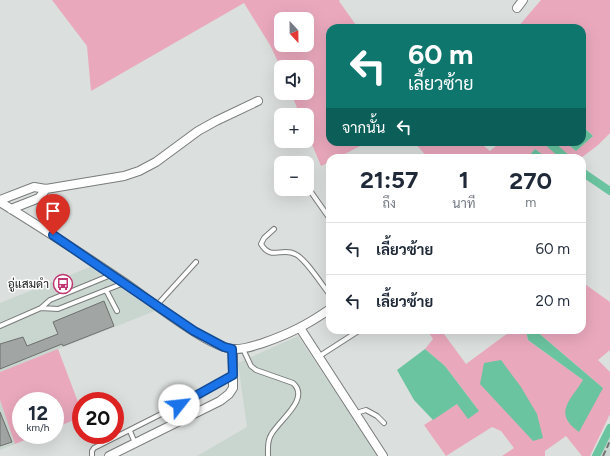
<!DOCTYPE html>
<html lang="th">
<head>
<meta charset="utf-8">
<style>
  body { margin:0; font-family:Figtree,Sarabun,sans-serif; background:#f2f2f3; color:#1f2937; height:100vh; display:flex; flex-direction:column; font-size:15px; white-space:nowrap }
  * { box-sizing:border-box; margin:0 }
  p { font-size:13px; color:#747a83 }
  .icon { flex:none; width:22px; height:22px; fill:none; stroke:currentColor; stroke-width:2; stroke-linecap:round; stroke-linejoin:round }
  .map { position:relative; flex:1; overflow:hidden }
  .panel { position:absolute; left:326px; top:154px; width:260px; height:180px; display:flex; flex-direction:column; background:#fff; border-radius:12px; box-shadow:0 4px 16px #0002 }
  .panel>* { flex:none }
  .guide { position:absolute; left:326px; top:24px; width:260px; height:122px; border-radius:12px; box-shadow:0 4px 16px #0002; background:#0f766e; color:#fff; overflow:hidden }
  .needle { width:26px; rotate:158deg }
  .fabs { position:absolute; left:274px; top:12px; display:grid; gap:8px }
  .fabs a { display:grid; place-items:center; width:40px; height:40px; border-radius:8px; background:#fff; box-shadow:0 4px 16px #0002; font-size:20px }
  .speed { position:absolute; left:12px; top:392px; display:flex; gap:8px; font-size:20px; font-weight:700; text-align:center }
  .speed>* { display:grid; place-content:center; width:52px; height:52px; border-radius:50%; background:#fff; box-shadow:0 4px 16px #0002; line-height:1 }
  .speed small { font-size:10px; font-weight:400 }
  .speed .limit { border:6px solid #d22; background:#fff; color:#111 }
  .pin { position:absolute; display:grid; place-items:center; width:34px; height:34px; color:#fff; margin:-41px -17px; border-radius:50% 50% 50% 0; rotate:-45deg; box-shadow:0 0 4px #0007 }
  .pin .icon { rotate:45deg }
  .me { position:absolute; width:44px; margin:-22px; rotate:61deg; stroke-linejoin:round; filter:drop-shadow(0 0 3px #0008) }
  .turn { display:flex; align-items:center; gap:14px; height:84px; padding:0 16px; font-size:18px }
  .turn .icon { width:52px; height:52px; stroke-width:2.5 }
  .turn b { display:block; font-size:28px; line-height:34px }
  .then { display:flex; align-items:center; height:38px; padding:0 16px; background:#0003; gap:8px; font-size:15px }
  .eta { display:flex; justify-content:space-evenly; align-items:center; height:68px; text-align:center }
  .eta b { font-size:24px; font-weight:700; line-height:28px }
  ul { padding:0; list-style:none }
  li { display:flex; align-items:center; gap:12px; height:52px; padding:0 16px; border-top:1px solid #e0e1e3 }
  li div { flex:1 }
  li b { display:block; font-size:15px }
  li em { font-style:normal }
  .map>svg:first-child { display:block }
  .built { fill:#c9d5cf }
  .green { fill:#eaa8bd; fill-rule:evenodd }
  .water { fill:#6ac49f }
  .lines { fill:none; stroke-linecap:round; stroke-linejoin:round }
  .canal { stroke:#6ac49f; stroke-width:8 }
  .building { fill:#a1a5a3; stroke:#6d706e }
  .service-casing { stroke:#787c7a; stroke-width:6 }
  .minor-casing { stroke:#787c7a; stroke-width:10 }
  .service { stroke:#fff; stroke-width:4 }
  .minor { stroke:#fff; stroke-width:8 }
  .rail { stroke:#717473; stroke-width:2; stroke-dasharray:6 3; stroke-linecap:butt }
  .route-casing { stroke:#114b97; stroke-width:10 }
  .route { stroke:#1a73e8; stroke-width:7 }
  .labels { text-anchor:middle; stroke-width:3; stroke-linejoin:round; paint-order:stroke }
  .poi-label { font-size:12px; fill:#1c1d1d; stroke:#fff; text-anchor:end }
</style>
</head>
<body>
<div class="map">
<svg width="610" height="456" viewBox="0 0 610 456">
  <rect width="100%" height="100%" fill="#dbdfdd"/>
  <path class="built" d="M90 267 155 311 0 372V303Z
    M298 336 378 456H197L247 427 238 363Z
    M0 400 15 444 0 450Z
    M610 432V456H599Z"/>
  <path class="green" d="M52 0H340L339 1 358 28H330V142H368L337 158H330V162L321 166 307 132V115H300L291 93H307V67H281V68L270 45 244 3 91 91 87 46ZM281 19H307V45H281Z
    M541 0H610V133L598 145 581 158H547L535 149 527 158H428L414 142H479L490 151 501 142H565L576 151 593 136 582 126V28H517Z
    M582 282 610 302V350L598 360 610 372V414L590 456H582L566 436 545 451V456H502L514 448 501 431 492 427 446 456 424 425 457 404 479 411 445 366 425 349 433 339 427 330H441L466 364 512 330H526L528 340 583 380 603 388 535 330H582Z
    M58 349 81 410V417L55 428V401H21V435H37L15 444 0 400V372Z"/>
  <path class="water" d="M582 126 593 136 576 151 565 142H582Z
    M535 149 547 158H527Z
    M526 330H535L603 388 579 432C552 413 571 400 583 380L528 340Z
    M425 349 445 366 479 411 468 419 457 404 433 420 414 400 397 370Z
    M501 360 521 387 537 414 543 438 533 441 480 384 484 363Z"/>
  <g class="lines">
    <path class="canal" d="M548 142 566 158
      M582 172 610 191
      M596 456 610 428"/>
  </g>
  <path class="building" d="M104 301 114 326 63 346 62 344 0 369V344L23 337 27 346 58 334 53 322Z
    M0 412 12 442 0 446Z"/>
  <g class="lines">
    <defs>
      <path id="service" d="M311 192 330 219
        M274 229 264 238 261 244C271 261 282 247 295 254 305 258 322 285 330 295
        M106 290 117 311
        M157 305 196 262
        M41 308 58 309 124 283
        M0 326 41 308 50 300 111 275
        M243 349 251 366 256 370 293 383C311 399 278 421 271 435 267 441 268 449 268 456
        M318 357 360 330
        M179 405 185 418
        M356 413 366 410 377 416 384 423
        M130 431 135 443
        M92 456V451L94 448 179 405 232 375"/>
      <path id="minor" d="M517 8 523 0
        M0 200 34 187 46 189 124 176 139 171 156 162 198 131 216 121 258 101
        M0 202C42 228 84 255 125 283 147 298 209 348 233 349 243 350 253 346 263 343 289 334 307 325 330 309
        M11 209 39 198 46 189
        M300 328 383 456
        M109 456 220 401 229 394 233 388V349"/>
    </defs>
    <use href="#service" class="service-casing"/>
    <use href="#minor" class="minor-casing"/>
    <use href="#service" class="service"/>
    <use href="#minor" class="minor"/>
    <path class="rail" d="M603 456 610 441"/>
  </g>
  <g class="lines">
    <defs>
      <path id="route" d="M53 235 194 331 224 347 232 349 233 375 179 405"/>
    </defs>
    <use href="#route" class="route-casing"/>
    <use href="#route" class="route"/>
  </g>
  <defs>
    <symbol id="bus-ring" viewBox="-11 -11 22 22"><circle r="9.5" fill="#fff" stroke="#c03772" stroke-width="1.5"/><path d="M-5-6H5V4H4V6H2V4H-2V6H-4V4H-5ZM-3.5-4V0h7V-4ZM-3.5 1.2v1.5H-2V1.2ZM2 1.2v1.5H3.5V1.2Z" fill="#c03772"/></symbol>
  </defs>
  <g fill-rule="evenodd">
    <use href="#bus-ring" x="52" y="273" width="22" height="22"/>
  </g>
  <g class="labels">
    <g class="poi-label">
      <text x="49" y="288">อู่แสมดำ</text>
    </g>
  </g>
</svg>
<div class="fabs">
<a><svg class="needle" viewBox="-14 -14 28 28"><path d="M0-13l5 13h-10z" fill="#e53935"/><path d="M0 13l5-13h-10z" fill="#747a83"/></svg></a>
<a><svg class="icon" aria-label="sound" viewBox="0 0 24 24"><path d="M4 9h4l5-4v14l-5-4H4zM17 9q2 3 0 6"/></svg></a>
<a>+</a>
<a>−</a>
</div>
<div class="speed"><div>12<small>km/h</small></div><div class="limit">20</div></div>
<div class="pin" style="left:53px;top:235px;background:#d93025"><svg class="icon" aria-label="arrive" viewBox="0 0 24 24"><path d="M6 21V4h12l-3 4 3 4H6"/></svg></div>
<svg class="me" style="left:179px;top:405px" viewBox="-20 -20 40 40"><circle r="19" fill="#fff"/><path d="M0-13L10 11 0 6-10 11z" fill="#1a73e8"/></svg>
<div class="guide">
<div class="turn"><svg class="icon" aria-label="left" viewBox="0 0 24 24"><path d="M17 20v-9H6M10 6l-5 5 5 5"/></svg><div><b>60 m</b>เลี้ยวซ้าย</div></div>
<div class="then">จากนั้น<svg class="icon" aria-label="left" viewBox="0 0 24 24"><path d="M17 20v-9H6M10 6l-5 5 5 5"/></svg></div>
</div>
<section class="panel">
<div class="eta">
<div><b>21:57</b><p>ถึง</p></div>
<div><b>1</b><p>นาที</p></div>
<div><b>270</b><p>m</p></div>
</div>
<ul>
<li><svg class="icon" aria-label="left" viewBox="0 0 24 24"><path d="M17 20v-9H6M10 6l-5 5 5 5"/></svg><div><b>เลี้ยวซ้าย</b></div><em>60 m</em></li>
<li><svg class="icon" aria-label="left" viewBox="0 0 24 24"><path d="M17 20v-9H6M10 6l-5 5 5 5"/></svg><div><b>เลี้ยวซ้าย</b></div><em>20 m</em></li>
</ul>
</section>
</div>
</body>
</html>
